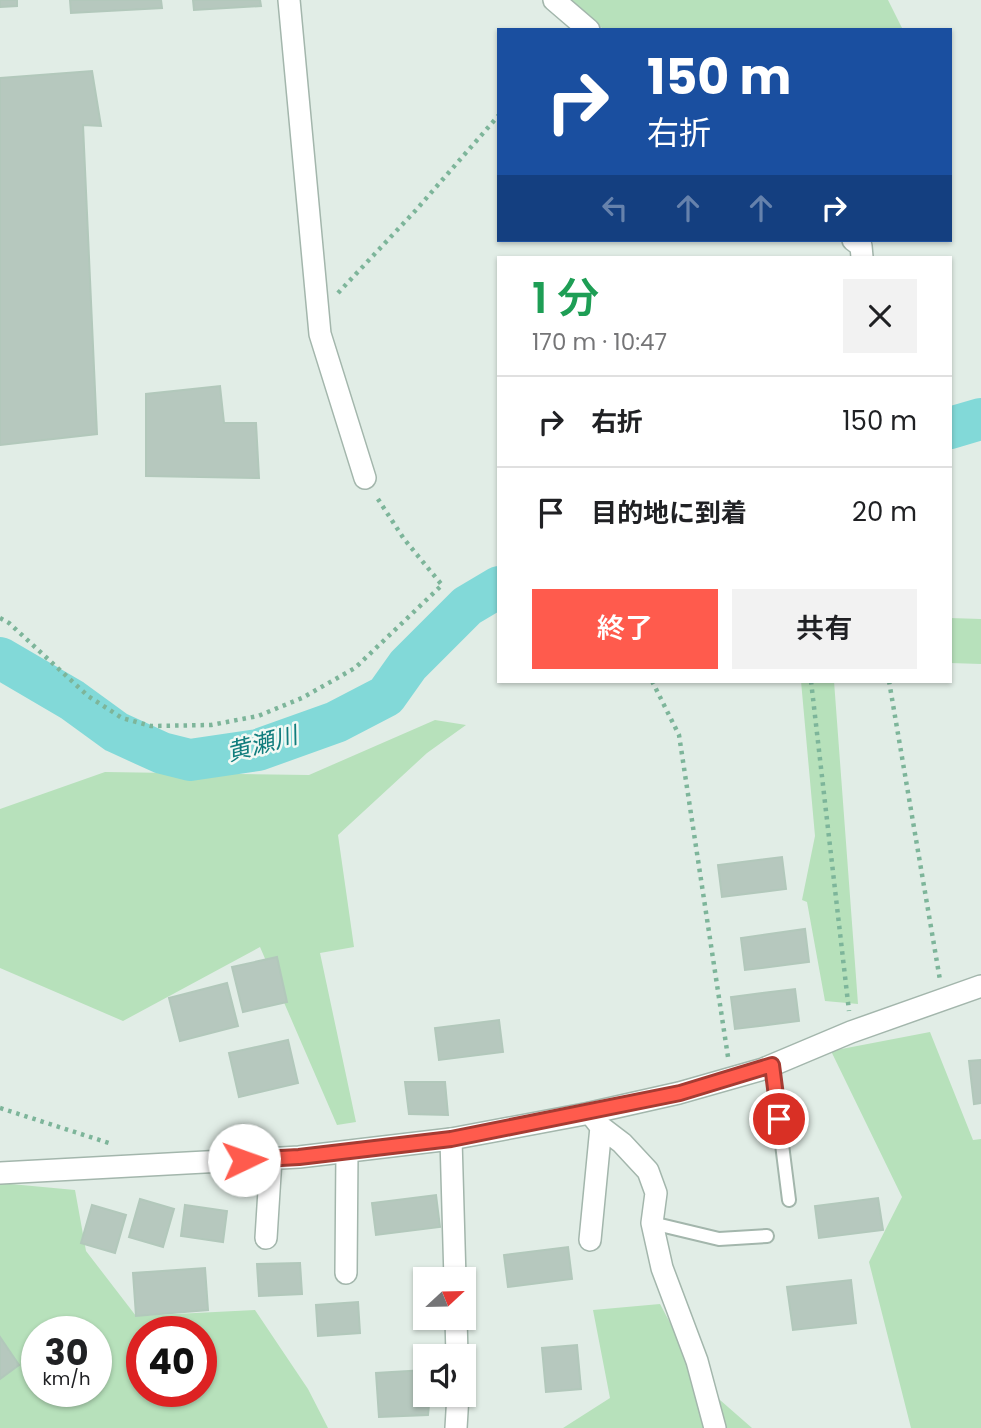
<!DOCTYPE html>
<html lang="ja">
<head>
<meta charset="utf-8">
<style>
  body { margin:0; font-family:Poppins,"Noto Sans JP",sans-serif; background:#f2f2f2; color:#202124; height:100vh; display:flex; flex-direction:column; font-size:26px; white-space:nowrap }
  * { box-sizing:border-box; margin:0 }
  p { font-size:23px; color:#757577 }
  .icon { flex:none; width:38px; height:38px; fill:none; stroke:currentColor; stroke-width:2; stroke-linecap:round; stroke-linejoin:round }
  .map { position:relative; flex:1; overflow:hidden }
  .sheet { position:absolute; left:497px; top:256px; width:455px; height:427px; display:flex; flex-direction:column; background:#fff; border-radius:0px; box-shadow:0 2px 5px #0004 }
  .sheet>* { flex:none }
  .banner { position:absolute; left:497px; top:28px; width:455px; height:214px; border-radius:0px; box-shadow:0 2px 5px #0004; background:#1a4fa0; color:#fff; overflow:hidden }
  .needle { width:46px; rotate:68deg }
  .controls { position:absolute; left:413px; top:1267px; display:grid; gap:14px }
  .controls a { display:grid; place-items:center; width:63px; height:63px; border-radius:0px; background:#fff; box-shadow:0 2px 5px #0004; font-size:35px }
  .speed { position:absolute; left:21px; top:1316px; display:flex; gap:14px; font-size:35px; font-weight:700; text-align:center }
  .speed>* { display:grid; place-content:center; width:91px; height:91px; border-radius:50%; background:#fff; box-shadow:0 2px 5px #0004; line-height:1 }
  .speed small { font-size:18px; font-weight:400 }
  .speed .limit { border:10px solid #d22; background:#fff; color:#111 }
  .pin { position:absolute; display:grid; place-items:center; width:60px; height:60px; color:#fff; margin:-30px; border:4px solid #fff; border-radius:50%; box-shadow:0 2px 7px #0007 }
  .me { position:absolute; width:77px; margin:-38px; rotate:87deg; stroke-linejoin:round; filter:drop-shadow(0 0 5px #0008) }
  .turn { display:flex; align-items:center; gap:24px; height:147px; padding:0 35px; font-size:32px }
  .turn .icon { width:91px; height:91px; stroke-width:2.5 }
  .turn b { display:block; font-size:49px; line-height:60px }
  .lanes { display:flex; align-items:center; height:66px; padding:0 35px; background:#0003; justify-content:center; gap:35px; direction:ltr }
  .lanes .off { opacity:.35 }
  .round { display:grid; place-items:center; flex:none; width:74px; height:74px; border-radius:0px; background:#f2f2f2 }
  .overview { display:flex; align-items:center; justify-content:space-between; height:119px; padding:0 35px }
  h1 { font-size:42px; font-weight:600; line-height:52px; color:#1e9e55 }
  .action { display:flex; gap:14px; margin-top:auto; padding:14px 35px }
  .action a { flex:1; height:80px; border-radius:0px; background:#ff5b4d; color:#fff; font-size:28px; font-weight:600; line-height:80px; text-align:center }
  .action a+a { background:#f2f2f2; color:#202124 }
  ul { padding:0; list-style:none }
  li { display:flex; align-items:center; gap:21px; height:91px; padding:0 35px; border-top:2px solid #e0e0e0 }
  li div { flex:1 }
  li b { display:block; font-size:26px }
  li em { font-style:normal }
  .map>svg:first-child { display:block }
  .green { fill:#b7e1bb; fill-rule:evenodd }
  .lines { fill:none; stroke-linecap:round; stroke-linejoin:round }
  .river { stroke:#82d9d8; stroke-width:42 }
  .building { fill:#b6c8be; stroke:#b2c8bb; stroke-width:2 }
  .service-casing { stroke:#a3b6ac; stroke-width:16 }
  .minor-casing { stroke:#a3b6ac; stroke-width:24 }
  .tertiary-casing { stroke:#a3b6ac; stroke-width:24 }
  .path { stroke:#7db59a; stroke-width:4.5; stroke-dasharray:3.5 5; stroke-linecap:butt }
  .service { stroke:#fff; stroke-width:12 }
  .minor { stroke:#fff; stroke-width:21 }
  .tertiary { stroke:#fff; stroke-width:21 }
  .route-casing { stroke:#a63b32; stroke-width:18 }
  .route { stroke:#ff5b4d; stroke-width:12 }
  .labels { text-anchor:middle; stroke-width:5; stroke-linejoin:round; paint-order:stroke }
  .water-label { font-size:24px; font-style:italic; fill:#117d7d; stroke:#f2f9f4 }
</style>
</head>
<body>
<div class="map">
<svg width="981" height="1428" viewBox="0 0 981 1428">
  <rect width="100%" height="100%" fill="#e1ede6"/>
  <path class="green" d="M572 0H888L903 30H604Z
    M950 618 981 619V664L950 663Z
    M801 681H834L858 1004 825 1001 807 902 802 900 815 836Z
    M435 720 466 725 427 753 338 835 354 947 320 953 356 1122 337 1125 260 947 123 1021 0 968V809L105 772 309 775Z
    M930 1032 973 1140 981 1139V1428H911L869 1262 902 1197 831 1051Z
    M0 1183 75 1190 86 1251 136 1316 255 1310 308 1389 328 1428H0ZM37 1332H96V1391H37ZM142 1332H201V1391H142Z
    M660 1304 704 1386 752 1428H563L610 1398 593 1310Z"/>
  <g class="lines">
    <path class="river" d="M950 428 981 419
      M0 658 72 700 116 732 162 753 190 760 258 750 336 722 386 696 408 665 467 606 499 587"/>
  </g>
  <path class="building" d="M0 0H17V6L0 7Z
    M70 0H161L162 8 71 13Z
    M193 0H260L261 6 194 10Z
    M92 71 101 126 83 125 97 434 0 445V78Z
    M220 386 224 423H256L259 478 146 476V394Z
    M782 857 786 889 722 897 718 865Z
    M805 929 809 962 745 970 741 938Z
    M277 957 287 1002 243 1012 232 967Z
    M227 983 238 1026 180 1041 169 998Z
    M795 989 799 1021 735 1029 731 997Z
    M499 1020 503 1052 439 1060 435 1028Z
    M288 1040 298 1083 239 1097 229 1053Z
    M981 1060V1103L974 1104 969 1061Z
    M405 1082H445L448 1115 409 1114Z
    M436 1195 440 1227 376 1235 372 1203Z
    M878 1198 883 1230 819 1238 815 1206Z
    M140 1199 174 1209 163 1247 129 1237Z
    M92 1205 126 1215 115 1253 81 1243Z
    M185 1205 227 1211 223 1242 181 1236Z
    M568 1247 572 1279 508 1287 504 1255Z
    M300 1263 302 1294 259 1296 257 1264Z
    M205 1268 208 1310 136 1316 133 1273Z
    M851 1280 856 1323 793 1330 787 1287Z
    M358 1302 360 1333 318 1336 316 1305Z
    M0 1337 19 1365 0 1379Z
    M577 1345 581 1389 546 1392 542 1348Z
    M425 1370V1395H430L428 1415 379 1417 376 1373Z"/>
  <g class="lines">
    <defs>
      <path id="service" d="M772 1065 789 1200
        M652 1223 719 1239 767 1236"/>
      <path id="minor" d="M289 0 320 334 365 478
        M554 0 589 30
        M853 240 861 246 862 257
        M590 1113 601 1127 622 1143 648 1171 656 1193 652 1223 662 1268 697 1361 715 1428
        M451 1139 455 1279
        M266 1238 271 1159
        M590 1240 601 1127
        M346 1273 347 1152
        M456 1318 457 1356
        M456 1428 458 1395"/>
      <path id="tertiary" d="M0 1173 299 1157 451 1139 590 1113 679 1093 763 1069 851 1032 981 986"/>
    </defs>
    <use href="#service" class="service-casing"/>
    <use href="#minor" class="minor-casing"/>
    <use href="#tertiary" class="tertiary-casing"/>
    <path class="path" d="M338 293 416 210 499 115
      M0 618 9 623 88 696 122 718 151 726 211 725 258 716 302 698 355 668 442 585 404 539 376 496
      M652 681 679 735 728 1057
      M811 681 849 1011
      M889 681 940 980
      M0 1108 112 1144"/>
    <use href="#service" class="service"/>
    <use href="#minor" class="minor"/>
    <use href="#tertiary" class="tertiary"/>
  </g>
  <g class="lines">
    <defs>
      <path id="route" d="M244 1160 299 1157 451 1139 680 1093 772 1065 779 1119"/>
    </defs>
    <use href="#route" class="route-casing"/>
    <use href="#route" class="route"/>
  </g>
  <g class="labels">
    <g class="water-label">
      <text transform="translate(262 744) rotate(-15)" y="8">黄瀬川</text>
    </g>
  </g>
</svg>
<div class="controls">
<a><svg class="needle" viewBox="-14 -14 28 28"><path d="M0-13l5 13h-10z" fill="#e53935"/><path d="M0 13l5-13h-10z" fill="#757577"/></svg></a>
<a><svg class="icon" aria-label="sound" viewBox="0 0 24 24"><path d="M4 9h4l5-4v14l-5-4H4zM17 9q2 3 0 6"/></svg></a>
</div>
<div class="speed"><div>30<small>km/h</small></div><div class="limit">40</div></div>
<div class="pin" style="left:779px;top:1119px;background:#d93025"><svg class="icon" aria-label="arrive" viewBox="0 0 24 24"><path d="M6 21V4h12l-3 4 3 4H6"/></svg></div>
<svg class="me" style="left:244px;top:1160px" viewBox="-20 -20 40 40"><circle r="19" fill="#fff"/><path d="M0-13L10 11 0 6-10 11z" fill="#ff5b4d"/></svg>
<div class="banner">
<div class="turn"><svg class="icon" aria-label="right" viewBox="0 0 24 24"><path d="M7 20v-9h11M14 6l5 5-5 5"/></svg><div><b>150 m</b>右折</div></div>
<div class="lanes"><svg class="icon off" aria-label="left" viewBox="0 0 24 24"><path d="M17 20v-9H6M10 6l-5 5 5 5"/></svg><svg class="icon off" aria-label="ahead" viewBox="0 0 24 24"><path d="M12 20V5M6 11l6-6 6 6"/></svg><svg class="icon off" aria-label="ahead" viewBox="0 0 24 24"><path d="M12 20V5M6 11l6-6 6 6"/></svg><svg class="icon" aria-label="right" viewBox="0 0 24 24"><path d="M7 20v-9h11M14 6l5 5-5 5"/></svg></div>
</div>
<section class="sheet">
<div class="overview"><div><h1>1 分</h1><p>170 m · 10:47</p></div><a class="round"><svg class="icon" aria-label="close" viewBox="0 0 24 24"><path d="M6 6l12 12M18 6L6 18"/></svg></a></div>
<ul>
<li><svg class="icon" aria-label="right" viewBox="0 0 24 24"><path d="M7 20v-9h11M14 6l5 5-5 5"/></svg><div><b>右折</b></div><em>150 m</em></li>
<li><svg class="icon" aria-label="arrive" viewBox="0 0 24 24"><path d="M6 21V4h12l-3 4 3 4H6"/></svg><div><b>目的地に到着</b></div><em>20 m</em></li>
</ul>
<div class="action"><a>終了</a><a>共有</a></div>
</section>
</div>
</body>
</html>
